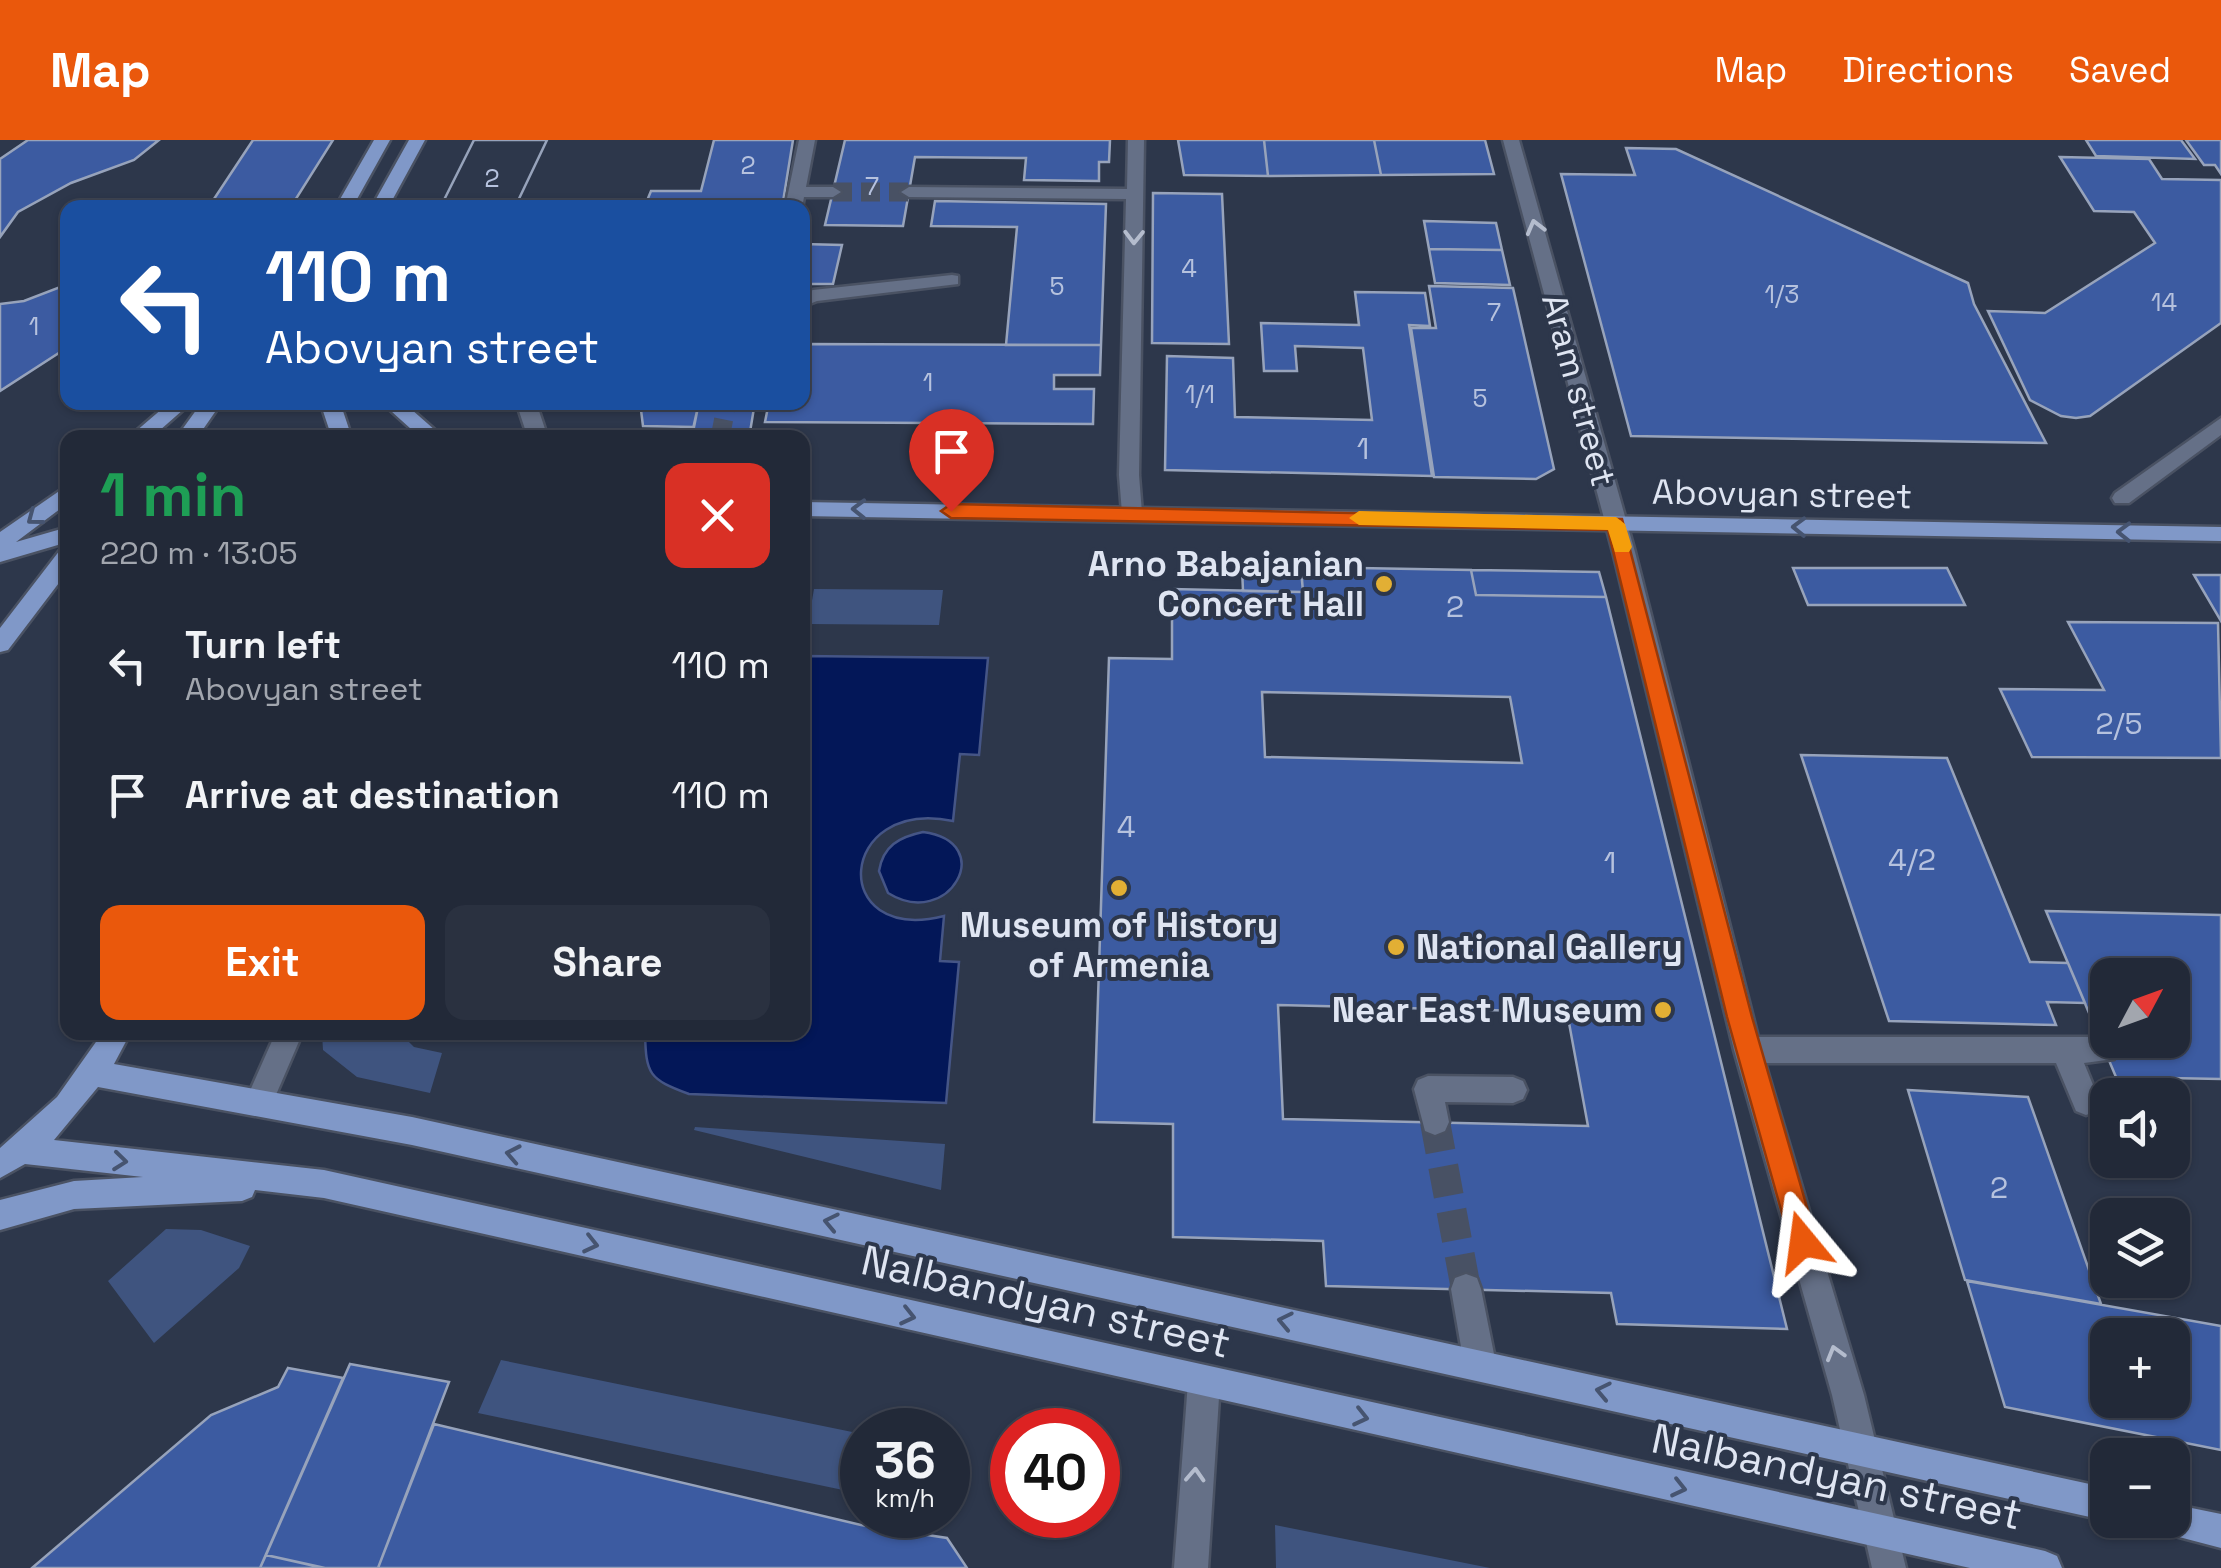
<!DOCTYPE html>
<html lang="en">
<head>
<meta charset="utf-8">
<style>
  body { margin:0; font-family:"Space Grotesk",sans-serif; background:#2a3140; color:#f1f3f6; height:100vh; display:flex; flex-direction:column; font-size:38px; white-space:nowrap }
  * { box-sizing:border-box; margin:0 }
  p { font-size:32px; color:#a2a6ae }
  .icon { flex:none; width:55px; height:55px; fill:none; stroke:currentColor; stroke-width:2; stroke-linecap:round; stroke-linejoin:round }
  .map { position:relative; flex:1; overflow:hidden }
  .details { position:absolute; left:60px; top:290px; width:750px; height:610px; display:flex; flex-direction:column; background:#222938; border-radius:20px; box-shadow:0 2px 8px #0004,0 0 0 2px #3f4553 }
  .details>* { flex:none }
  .top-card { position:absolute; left:60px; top:60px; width:750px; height:210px; border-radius:20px; box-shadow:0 2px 8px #0004,0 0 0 2px #3f4553; background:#1a4fa0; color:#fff; overflow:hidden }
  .needle { width:65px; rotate:49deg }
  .buttons { position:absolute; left:2090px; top:818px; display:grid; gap:20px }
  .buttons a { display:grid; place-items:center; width:100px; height:100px; border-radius:20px; background:#222938; box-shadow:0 2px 8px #0004,0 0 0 2px #3f4553; font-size:50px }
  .speed { position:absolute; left:840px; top:1268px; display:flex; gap:20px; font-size:50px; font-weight:700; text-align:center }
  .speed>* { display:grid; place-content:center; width:130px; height:130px; border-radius:50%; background:#222938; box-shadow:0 2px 8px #0004,0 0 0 2px #3f4553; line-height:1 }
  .speed small { font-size:25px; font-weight:400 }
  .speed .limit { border:15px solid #d22; background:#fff; color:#111 }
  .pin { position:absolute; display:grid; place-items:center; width:85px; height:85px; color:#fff; margin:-102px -42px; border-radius:50% 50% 50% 0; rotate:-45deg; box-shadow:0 0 10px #0007 }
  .pin .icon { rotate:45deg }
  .me { position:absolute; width:110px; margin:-55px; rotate:344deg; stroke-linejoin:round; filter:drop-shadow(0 0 8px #0008) }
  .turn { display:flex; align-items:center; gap:35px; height:210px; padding:0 40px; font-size:45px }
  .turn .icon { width:130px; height:130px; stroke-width:2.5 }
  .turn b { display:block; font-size:70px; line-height:85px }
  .round { display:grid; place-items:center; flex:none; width:105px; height:105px; border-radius:20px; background:#2a3140 }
  .summary { display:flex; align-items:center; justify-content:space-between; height:170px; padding:0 40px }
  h1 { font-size:60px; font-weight:700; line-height:75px; color:#1e9e55 }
  .cta { display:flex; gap:20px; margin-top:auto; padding:20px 40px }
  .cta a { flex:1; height:115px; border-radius:20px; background:#ea580c; color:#fff; font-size:40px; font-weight:700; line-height:115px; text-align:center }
  .cta a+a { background:#2a3140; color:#f1f3f6 }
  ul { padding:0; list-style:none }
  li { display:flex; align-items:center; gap:30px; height:130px; padding:0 40px }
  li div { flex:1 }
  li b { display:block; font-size:38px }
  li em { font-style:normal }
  header { display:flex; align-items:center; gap:60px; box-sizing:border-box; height:140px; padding:0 50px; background:#ea580c; color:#fff }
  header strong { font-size:48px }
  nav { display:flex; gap:55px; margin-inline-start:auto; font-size:35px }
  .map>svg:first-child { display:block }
  .green { fill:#3f547f }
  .water { fill:#031758; stroke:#455586; stroke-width:2.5 }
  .building { fill:#3c5ba1; stroke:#97a3bb; stroke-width:2.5; fill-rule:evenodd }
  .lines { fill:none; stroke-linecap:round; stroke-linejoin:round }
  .minor-tunnel-far1 { stroke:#485164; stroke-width:19; stroke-dasharray:19 9; stroke-linecap:butt }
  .minor-tunnel { stroke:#485164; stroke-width:30; stroke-dasharray:30 15; stroke-linecap:butt }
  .minor-casing { stroke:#4a5263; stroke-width:5 }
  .major-casing { stroke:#4a5263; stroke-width:5 }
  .minor { fill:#657087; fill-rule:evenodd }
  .major { fill:#8098c8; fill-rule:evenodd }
  .oneway { stroke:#b4bccd }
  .oneway2 { stroke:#465470 }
  .route { fill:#ea580c; stroke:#983908; stroke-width:2.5 }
  .slow { fill:#f59e0b }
  .poi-dot { fill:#e2af34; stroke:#2d374b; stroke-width:4 }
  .labels { text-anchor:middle; stroke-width:8; stroke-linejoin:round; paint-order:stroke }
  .far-number-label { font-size:25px; fill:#b6c2de }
  .number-label { font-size:30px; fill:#b6c2de }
  .street-label { font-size:35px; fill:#dfe5f2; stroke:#2d374b }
  .poi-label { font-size:35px; font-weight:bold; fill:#dfe5f2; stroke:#2d374b; text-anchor:end }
  .near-street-label { font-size:42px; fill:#dfe5f2; stroke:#2d374b }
</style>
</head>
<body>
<header>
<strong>Map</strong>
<nav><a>Map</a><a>Directions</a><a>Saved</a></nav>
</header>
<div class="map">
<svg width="2221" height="1428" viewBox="0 0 2221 1428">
  <rect width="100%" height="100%" fill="#2d374b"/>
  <path class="green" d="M814 449 943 450 939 485 808 484Z
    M322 893H400L414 907 442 913 430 953 357 937 323 910Z
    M695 987 945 1004 941 1050 694 990Z
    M166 1089 201 1090 250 1106 239 1128 154 1203 108 1141Z
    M501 1220 862 1294V1354L478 1273Z
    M1275 1385 1490 1428H1276Z"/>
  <path class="water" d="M803 516 988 518 979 615 960 614 953 681C837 657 827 805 944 776L940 821 959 822 946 963 689 954C649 939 646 935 645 893L802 892Z
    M923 692C999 702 949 791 888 753L879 731C883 706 899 697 923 692Z"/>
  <path class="building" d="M28 0H159L134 20 71 43 18 72 0 97V19Z
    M253 0H333L292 65 295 68H208Z
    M474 0H547L516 65 442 64Z
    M474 0H547L516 65 442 64Z
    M714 0H793L782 68H644L651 51H701Z
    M845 0H1110L1109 22H1099V41L1024 40 1026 18 915 17 903 86 825 85Z
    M1178 0H1264L1268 36 1184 35Z
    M1264 0H1374L1381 35 1268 36Z
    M1374 0H1485L1494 34 1381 35Z
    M2086 0H2181L2195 19 2096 16Z
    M2186 0H2221V34L2215 25H2204Z
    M1626 8 1676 9 1968 143 1974 164 2046 303 1631 296 1561 34 1635 35Z
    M2060 17 2149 19 2162 39 2221 40V183L2090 276 2076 278 2061 276 2030 260 1988 171 2045 173 2155 103 2134 72 2094 71Z
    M1153 53 1222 54 1229 204 1152 203Z
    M935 61 1106 64 1101 205H1006L1017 87 931 86Z
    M1424 81 1496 83 1502 110 1429 109Z
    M802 104 842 105 833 144H802Z
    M1429 109 1502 110 1510 145 1435 143Z
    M68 144V207L0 251V164L24 161Z
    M1429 146 1513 148 1554 329 1536 339 1434 337 1411 188H1436Z
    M1355 152 1425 153 1430 186 1409 185 1432 336 1165 330 1167 216 1233 218 1235 277 1372 280 1363 208 1295 206 1297 231H1264L1261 183 1359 185Z
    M802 204 1101 205 1100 235H1054V249H1094L1093 284 765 282 769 262H802Z
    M699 262 694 287 643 286 640 262Z
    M699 262H755L749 298H691Z
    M1301 427 1471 430 1476 455 1606 457 1787 1189 1617 1184 1611 1153 1326 1146 1323 1101 1173 1097V984L1094 982 1109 518 1172 519V449L1303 452ZM1262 552 1510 557 1522 623 1265 617ZM1278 865 1567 872 1588 986 1283 979Z
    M1242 428 1301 430 1303 452 1243 451Z
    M1793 428H1947L1965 465H1808Z
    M1471 430 1599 432 1606 457 1476 455Z
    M2194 435H2221V481Z
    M2068 482 2218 483 2221 618 2032 617 2000 549 2104 550Z
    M1801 615 1947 618 2030 822 2068 823 2085 863 2047 862 2056 885 1889 881Z
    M2046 771 2221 775V939L2116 937ZM2108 835H2172V900H2108Z
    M1908 950 2028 957 2101 1164 1965 1140Z
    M1967 1141 2221 1186V1310L2005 1267ZM2108 1195H2172V1260H2108Z
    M350 1224 449 1242 378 1428H325L266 1415Z
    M288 1228 343 1238 260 1428H32L211 1275 278 1247Z
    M434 1284 861 1385 947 1398 967 1428H378Z
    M266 1415 319 1427 325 1428H260Z"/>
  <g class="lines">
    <path class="minor-tunnel-far1" d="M833 52H909
      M720 298 727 262"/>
    <path class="minor-tunnel" d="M1435 982 1466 1149"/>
    <defs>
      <path id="minor" d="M799 0H815L806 47H833L841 52 833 57H804L802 68H785Z
        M1128 0H1144L1139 335 1142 373 1132 380 1122 373 1119 335 1126 59 909 57 901 52 909 47 1127 49Z
        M1503 0H1519L1635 412 1758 897H2104L2114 901 2118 910 2114 919 2084 923 2100 962 2096 971 2086 975 2076 971 2056 923H1765L1864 1255 1906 1428H1872L1832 1255 1734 910 1613 412Z
        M952 135 958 136V144L817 161 802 167V154L813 150Z
        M516 262H536L548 298H528Z
        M2221 278V295L2129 363H2115L2112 358 2115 353Z
        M276 892H303L269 971 259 975 249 971 245 962Z
        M1428 936 1513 937 1523 941 1527 950 1523 959 1513 963 1445 962 1449 982 1445 991 1435 995 1425 991 1414 949 1418 940Z
        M1466 1134 1477 1138 1481 1149 1496 1224 1491 1235 1480 1240 1469 1235 1464 1224 1451 1149 1455 1138Z
        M1204 1226 1215 1231 1220 1242 1208 1428H1174L1188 1242 1193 1231Z"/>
      <path id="major" d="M374 0H390L352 68H335Z
        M409 0H425L388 68H371Z
        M170 262H192L151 298H128Z
        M202 262H222L197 298H176Z
        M320 262H340L352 298H332Z
        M381 262H403L444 298H421Z
        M68 345V363L16 402 68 387V402L0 422V392Z
        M802 362 2221 387V401L802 376Z
        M68 408V431L8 510 0 512V488L60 410Z
        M103 892H131L114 924 412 977 2108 1348V1380H2112L2108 1381 412 1005 98 947 54 1000 324 1030 2045 1411 2057 1416 2062 1428H1970L324 1058 255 1050 252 1057 242 1061 74 1069 0 1090V1060L74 1041 143 1037 25 1024 0 1038V1008L57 957Z
        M2172 1364 2221 1374V1408L2160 1392 2155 1380H2172Z"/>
    </defs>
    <use href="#minor" class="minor-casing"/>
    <use href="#major" class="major-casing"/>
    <use href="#minor" class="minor"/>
    <use href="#major" class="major"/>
  </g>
  <defs><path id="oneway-chevron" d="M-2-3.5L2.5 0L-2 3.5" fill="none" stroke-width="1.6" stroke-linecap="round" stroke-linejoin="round" transform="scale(2.5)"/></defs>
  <g class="oneway">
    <use href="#oneway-chevron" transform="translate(1535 87) rotate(-105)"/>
    <use href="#oneway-chevron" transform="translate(1134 97) rotate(91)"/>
    <use href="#oneway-chevron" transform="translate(1835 1213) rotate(-106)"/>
    <use href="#oneway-chevron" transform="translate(1195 1335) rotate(-87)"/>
  </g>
  <g class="oneway2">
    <use href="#oneway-chevron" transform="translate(859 369) rotate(-179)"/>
    <use href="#oneway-chevron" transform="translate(34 378) rotate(143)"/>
    <use href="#oneway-chevron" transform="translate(1799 387) rotate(-179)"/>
    <use href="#oneway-chevron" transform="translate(2124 392) rotate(-179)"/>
    <use href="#oneway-chevron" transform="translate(513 1014) rotate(-169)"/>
    <use href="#oneway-chevron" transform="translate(120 1021) rotate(6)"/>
    <use href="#oneway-chevron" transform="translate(831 1082) rotate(-168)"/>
    <use href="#oneway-chevron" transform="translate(591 1104) rotate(13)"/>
    <use href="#oneway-chevron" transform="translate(908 1176) rotate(13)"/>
    <use href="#oneway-chevron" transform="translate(1285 1181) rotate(-168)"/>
    <use href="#oneway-chevron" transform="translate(1603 1251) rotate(-168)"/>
    <use href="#oneway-chevron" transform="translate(1361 1277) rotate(13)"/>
    <use href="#oneway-chevron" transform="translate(1679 1348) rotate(13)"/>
  </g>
  <path class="route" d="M951 364 1622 379 1752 877 1817 1102 1813 1111 1803 1115 1794 1111 1790 1102 1727 877 1608 390 951 378 941 371Z"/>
  <path class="slow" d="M1359 371 1616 377 1625 384 1632 407 1629 412H1615L1608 390 1359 385 1349 378Z"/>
  <g class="poi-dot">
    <circle cx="1384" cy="444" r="10"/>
    <circle cx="1119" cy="748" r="10"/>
    <circle cx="1396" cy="807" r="10"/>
    <circle cx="1663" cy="870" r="10"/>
  </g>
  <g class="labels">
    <g class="far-number-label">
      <text x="748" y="34">2</text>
      <text x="492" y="47">2</text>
      <text x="872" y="55">7</text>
      <text x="1189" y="137">4</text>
      <text x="1057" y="155">5</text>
      <text x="1782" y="163">1/3</text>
      <text x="2164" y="171">14</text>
      <text x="1494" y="181">7</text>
      <text x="34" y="195">1</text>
      <text x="928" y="251">1</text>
      <text x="1200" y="263">1/1</text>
      <text x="1480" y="267">5</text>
    </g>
    <g class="number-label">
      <text x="1363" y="319">1</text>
      <text x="1455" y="477">2</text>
      <text x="2119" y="594">2/5</text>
      <text x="1126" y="697">4</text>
      <text x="1912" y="730">4/2</text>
      <text x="1610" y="733">1</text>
      <text x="1999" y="1058">2</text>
    </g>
    <g class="street-label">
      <text transform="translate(1579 250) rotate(75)" y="12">Aram street</text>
      <text transform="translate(1782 354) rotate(1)" y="12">Abovyan street</text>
    </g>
    <g class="poi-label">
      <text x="1364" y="436">Arno Babajanian<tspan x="1364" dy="40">Concert Hall</tspan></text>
      <text x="1119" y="797" text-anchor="middle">Museum of History<tspan x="1119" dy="40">of Armenia</tspan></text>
      <text x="1416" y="819" text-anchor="start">National Gallery</text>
      <text x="1643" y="882">Near East Museum</text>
    </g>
    <g class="near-street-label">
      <text transform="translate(1046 1161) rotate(13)" y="15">Nalbandyan street</text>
      <text transform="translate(1837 1336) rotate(12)" y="15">Nalbandyan street</text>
    </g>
  </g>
</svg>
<div class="buttons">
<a><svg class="needle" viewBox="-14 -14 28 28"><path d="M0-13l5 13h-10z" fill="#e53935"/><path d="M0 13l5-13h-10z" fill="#a2a6ae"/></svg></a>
<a><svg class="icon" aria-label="sound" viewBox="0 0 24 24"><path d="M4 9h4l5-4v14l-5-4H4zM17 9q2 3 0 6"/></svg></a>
<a><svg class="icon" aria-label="layers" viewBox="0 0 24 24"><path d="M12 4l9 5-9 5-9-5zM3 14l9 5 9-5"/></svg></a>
<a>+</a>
<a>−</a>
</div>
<div class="speed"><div>36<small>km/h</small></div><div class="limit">40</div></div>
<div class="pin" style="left:951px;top:371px;background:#d93025"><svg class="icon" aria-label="arrive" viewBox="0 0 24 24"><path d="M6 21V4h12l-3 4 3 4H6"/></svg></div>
<svg class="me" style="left:1803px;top:1102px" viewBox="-20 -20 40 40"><path d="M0-17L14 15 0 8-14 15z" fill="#ea580c" stroke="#fff" stroke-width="4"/></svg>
<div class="top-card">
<div class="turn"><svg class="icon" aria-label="left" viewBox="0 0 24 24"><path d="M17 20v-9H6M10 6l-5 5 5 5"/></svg><div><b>110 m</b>Abovyan street</div></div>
</div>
<section class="details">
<div class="summary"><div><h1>1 min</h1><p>220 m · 13:05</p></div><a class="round" style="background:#d93025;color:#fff"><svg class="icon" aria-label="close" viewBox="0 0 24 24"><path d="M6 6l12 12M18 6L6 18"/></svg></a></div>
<ul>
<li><svg class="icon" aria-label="left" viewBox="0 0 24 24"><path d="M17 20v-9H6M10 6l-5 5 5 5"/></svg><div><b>Turn left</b><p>Abovyan street</p></div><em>110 m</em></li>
<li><svg class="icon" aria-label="arrive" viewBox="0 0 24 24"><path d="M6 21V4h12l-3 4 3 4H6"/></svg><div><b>Arrive at destination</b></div><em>110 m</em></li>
</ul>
<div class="cta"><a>Exit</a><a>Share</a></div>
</section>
</div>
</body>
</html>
